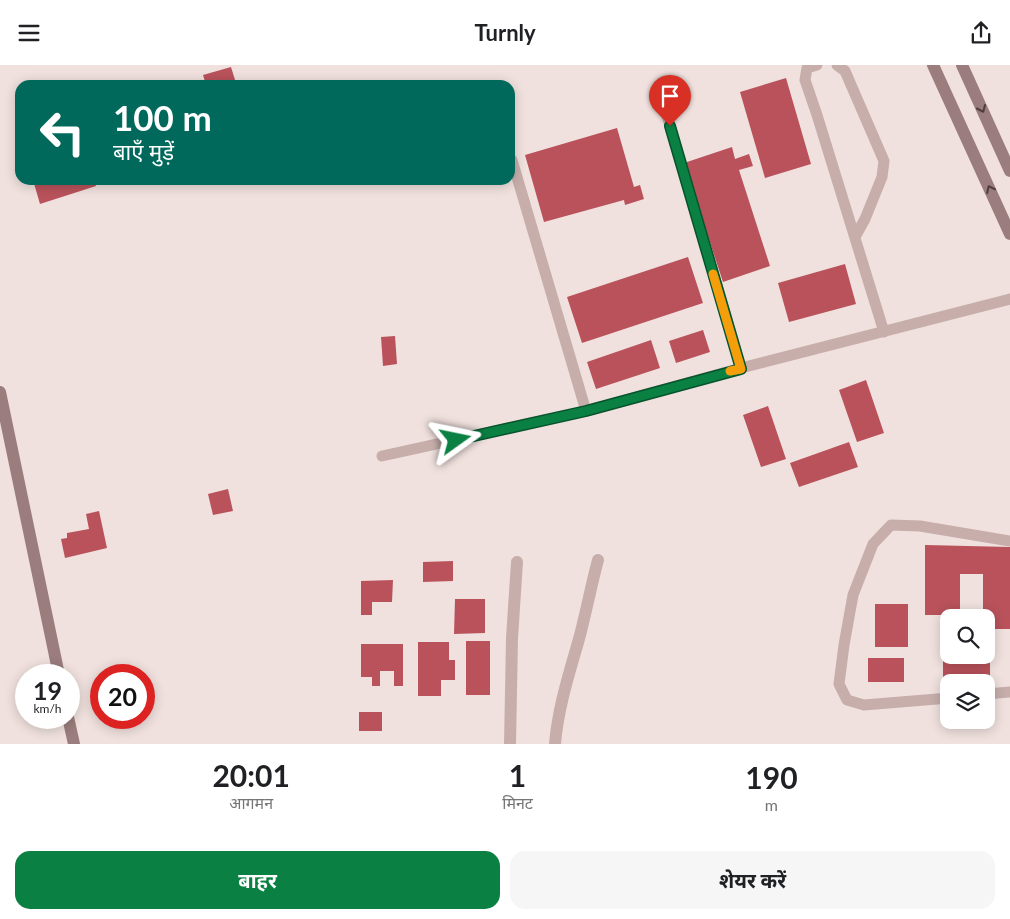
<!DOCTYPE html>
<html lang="hi">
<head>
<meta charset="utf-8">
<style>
  body { margin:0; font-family:Lato,"Noto Sans Devanagari",sans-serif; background:#f6f6f6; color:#202124; height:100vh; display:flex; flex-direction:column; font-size:19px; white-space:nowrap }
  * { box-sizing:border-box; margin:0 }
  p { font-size:16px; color:#757577 }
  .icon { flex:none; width:28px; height:28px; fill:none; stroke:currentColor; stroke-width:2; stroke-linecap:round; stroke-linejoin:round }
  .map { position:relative; height:679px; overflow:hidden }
  .side { display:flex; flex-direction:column; background:#fff; flex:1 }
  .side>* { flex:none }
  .banner { position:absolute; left:15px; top:15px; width:500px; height:105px; border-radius:15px; box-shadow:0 2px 12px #0003; background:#00695c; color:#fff; overflow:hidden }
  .fabs { position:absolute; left:940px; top:544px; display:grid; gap:10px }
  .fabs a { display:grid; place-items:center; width:55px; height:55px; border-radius:10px; background:#fff; box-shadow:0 2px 12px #0003; font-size:25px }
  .speed { position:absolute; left:15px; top:599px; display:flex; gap:10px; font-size:25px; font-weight:700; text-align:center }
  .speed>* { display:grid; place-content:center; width:65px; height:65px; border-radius:50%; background:#fff; box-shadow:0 2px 12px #0003; line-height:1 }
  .speed small { font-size:12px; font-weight:400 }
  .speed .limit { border:8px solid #d22; background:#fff; color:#111 }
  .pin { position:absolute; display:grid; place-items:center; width:42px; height:42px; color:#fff; margin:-51px -21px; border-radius:50% 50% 50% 0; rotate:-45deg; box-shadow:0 0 5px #0007 }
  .pin .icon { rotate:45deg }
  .me { position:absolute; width:55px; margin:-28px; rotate:78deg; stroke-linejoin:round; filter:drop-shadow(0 0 4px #0008) }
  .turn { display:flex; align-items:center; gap:18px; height:105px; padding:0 15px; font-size:22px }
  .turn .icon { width:65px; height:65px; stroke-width:2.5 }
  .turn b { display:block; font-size:35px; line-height:42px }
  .eta { display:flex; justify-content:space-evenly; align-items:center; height:85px; text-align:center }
  .eta b { font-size:30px; font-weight:700; line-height:35px }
  .primary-button { display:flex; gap:10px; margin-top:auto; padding:10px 15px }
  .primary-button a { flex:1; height:58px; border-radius:15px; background:#0b8043; color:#fff; font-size:20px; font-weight:700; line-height:58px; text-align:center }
  .primary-button a+a { background:#f6f6f6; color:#202124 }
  header { display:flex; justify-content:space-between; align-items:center; height:65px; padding:0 15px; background:#fff; font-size:22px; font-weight:700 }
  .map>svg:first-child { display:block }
  .building { fill:#b9525b }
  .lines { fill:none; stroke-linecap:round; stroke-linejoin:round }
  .lane { stroke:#c7aeab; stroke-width:11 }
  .street { stroke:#c7aeab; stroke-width:12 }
  .secondary { stroke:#9a7d7c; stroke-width:12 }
  .oneway { stroke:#4e3e3e }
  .route-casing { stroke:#07532c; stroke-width:12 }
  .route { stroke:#0b8043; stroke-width:9 }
  .slow { stroke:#f59e0b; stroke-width:9 }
</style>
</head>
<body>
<header><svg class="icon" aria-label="menu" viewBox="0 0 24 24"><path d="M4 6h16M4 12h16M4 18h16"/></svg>Turnly<svg class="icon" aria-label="share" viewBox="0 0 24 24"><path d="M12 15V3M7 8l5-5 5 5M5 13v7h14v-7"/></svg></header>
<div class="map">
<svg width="1010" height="679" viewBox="0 0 1010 679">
  <rect width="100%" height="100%" fill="#f0e1de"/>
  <path class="building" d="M231 2 236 18 240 17 241 20H206L203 10Z
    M786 13 811 99 765 113 740 27Z
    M617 63 634 122 640 120 644 134 625 140 624 135 544 157 525 90Z
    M732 82 735 94 749 89 753 101 739 105 770 201 723 217 684 98Z
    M33 115H94L96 121 40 139Z
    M688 192 703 238 582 278 567 232Z
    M845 199 856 239 789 257 778 218Z
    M703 265 710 287 676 298 669 276Z
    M395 271 397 299 383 301 381 272Z
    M651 275 660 303 596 324 587 297Z
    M866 315 884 368 857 377 839 325Z
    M768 341 786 394 761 402 743 350Z
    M849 377 858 402 799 422 790 398Z
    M228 424 233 446 213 450 208 429Z
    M99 446 107 483 65 493 61 474 67 473V468L89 464 86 449Z
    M925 480 1010 482V564H986V552H983V509H960V550H925Z
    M453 496V516L423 517V497Z
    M393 515 392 537H372V550H361V516Z
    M455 534H485V568L454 569Z
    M875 539H908V582H875Z
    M466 576H490V630H466Z
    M418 577H449V595H455V615H441V631H418Z
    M361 579H403V621H394V606H380V621H372V612H361Z
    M943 581H949V590H986V581H990V620H986V618H949V621H943Z
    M868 593H904V617H868Z
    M359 647H382V666H359Z"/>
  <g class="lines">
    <path class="lane" d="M817 0 807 3 805 15 817 50 884 267
      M837 0 845 6 884 96 882 112 865 154 855 172
      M659 23 741 303
      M512 95 586 346
      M382 391 586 346 741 303 1010 234
      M986 629 1010 627
      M949 633 864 640 847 635 839 619 844 580 853 530 873 479 891 460 920 461 1010 476"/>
    <path class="street" d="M510 679 512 573 517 497
      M555 679C558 643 569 609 579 574 586 548 591 521 598 495"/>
    <path class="secondary" d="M933 0 1010 169
      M962 0 1010 106
      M0 327 59 610
      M68 652 74 679"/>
  </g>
  <defs><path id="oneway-chevron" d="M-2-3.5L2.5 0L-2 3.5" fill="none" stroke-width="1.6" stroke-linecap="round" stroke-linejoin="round" transform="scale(1.25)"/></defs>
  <g class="oneway">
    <use href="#oneway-chevron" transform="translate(982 44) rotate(66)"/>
    <use href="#oneway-chevron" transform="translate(990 124) rotate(-115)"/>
  </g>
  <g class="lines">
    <defs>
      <path id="route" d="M456 375 586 346 741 304 670 61"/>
    </defs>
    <use href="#route" class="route-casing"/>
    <use href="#route" class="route"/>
    <path class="slow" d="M713 209 741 304 730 306"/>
  </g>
</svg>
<div class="fabs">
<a><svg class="icon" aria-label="search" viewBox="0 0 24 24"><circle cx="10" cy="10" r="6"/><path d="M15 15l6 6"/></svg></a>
<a><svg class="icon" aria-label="layers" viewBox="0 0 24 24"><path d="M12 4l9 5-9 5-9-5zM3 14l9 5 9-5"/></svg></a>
</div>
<div class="speed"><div>19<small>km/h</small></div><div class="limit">20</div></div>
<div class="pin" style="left:670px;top:61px;background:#d93025"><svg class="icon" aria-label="arrive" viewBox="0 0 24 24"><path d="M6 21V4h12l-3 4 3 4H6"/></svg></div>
<svg class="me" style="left:456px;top:375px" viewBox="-20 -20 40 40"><path d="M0-17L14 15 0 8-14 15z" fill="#0b8043" stroke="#fff" stroke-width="4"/></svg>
<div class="banner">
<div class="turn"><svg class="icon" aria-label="left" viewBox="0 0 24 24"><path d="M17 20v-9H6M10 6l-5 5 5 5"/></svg><div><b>100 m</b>बाएँ मुड़ें</div></div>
</div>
</div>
<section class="side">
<div class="eta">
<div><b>20:01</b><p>आगमन</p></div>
<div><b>1</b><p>मिनट</p></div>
<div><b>190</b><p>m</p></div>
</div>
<div class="primary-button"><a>बाहर</a><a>शेयर करें</a></div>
</section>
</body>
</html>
